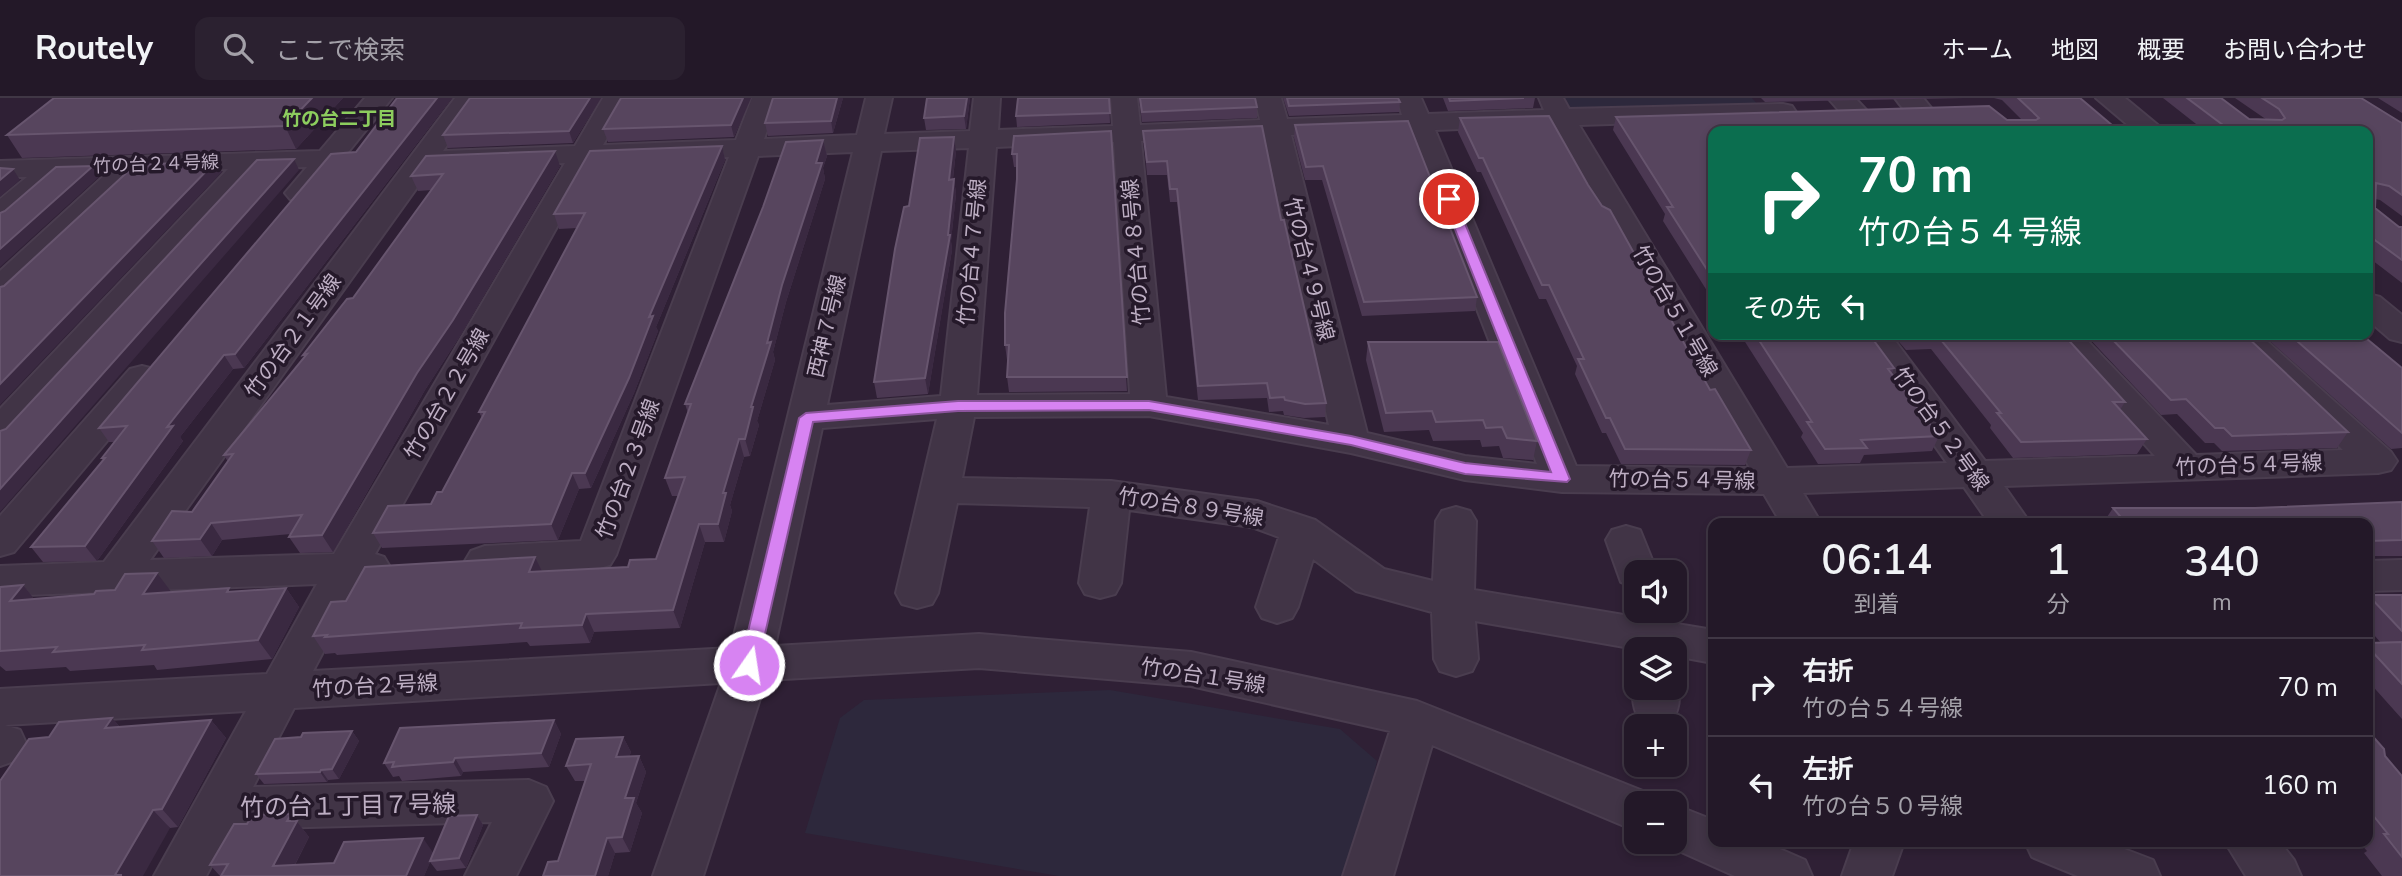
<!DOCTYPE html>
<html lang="ja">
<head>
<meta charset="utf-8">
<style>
  body { margin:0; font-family:"Nunito Sans","Noto Sans JP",sans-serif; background:#2b2130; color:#f1f3f6; height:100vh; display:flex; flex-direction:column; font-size:26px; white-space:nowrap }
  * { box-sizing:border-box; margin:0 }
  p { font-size:23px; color:#a3a0a8 }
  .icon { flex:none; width:38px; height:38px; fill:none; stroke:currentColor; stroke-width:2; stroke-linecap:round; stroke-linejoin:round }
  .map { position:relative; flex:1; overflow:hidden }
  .side { position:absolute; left:1708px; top:420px; width:665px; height:329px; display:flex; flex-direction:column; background:#231828; border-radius:14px; box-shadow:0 4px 10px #0003,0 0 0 2px #403745 }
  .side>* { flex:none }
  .banner { position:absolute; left:1708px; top:28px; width:665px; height:214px; border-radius:14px; box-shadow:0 4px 10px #0003,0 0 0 2px #403745; background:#0b6e4f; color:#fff; overflow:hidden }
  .buttons { position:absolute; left:1624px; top:462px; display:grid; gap:14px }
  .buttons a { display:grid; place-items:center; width:63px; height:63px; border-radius:14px; background:#231828; box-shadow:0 4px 10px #0003,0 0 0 2px #403745; font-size:35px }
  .pin { position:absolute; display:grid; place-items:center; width:60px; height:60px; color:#fff; margin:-30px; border:4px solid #fff; border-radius:50%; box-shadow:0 2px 7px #0007 }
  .me { position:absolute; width:77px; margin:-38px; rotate:13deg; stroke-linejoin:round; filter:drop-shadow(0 0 5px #0008) }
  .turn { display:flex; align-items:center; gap:24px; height:147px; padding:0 35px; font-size:32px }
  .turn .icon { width:91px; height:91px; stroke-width:2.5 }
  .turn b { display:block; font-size:49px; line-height:60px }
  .then { display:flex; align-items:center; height:66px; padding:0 35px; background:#0003; gap:14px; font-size:26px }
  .eta { display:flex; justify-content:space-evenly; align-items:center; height:119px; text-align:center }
  .eta b { font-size:42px; font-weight:600; line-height:49px }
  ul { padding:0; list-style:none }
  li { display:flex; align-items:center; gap:21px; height:98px; padding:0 35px; border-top:2px solid #403745 }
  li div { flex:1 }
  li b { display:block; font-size:26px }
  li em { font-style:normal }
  header { display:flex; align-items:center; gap:42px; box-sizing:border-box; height:98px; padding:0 35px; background:#231828; border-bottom:2px solid #403745 }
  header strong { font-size:33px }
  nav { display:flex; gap:38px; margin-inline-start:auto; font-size:24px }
  .search { width:490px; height:63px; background:#2b2130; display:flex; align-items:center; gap:18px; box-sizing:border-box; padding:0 24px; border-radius:14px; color:#a3a0a8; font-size:26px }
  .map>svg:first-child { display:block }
  .green { fill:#2d283c }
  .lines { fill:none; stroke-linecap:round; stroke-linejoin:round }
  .minor-casing { stroke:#4a3d4f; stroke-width:4 }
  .minor { fill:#413446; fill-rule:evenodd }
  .wall { fill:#4b3852 }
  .shaded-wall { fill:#3a2941 }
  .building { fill:#57455e; stroke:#67556e; stroke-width:2 }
  .route { fill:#d783f2; stroke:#8c559d; stroke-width:2 }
  .labels { text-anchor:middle; stroke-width:7; stroke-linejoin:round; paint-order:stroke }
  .far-street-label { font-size:18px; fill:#bdaec3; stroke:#25192a }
  .far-neighbourhood-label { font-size:19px; font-weight:bold; fill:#8dcd5e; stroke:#25192a }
  .street-label { font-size:21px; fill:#bdaec3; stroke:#25192a }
  .near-street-label { font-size:24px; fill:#bdaec3; stroke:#25192a }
</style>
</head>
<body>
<header>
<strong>Routely</strong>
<div class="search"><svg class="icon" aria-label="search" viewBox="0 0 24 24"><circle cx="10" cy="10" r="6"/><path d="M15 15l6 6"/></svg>ここで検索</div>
<nav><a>ホーム</a><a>地図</a><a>概要</a><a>お問い合わせ</a></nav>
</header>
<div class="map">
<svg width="2402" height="778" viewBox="0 0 2402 778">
  <rect width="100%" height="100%" fill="#2f2035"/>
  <path class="green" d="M1559 0H1752L1759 8 1576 14 1565 11Z
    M1110 592 1340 631 1377 663 1349 778H1059L805 735 840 620 864 602Z"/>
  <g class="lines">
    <defs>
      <path id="minor" d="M365 0H392L310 101 300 104 290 101 285 95 307 69 261 70 13 341 0 345V311L228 71 140 75 11 197 0 200V173L106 76 62 77 11 122 0 125V101L27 79H0V63L320 53Z
        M455 0H481L443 53 575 48 603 0H629L603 47 736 42 752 0H778L764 41 857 37 866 0H892L884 36 970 33 974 0H1000L998 32 1113 28 1111 0H1137L1140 27 1260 22 1255 0H1281L1287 21 1402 17 1397 0H1421L1428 16 1544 12 1539 0H1563L1569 11 1783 6 1792 8 1796 14 1792 20 1579 27 1787 370 1947 365 1856 236H1890L1985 363 2155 358 2045 236H2081L2196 357 2343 352 2222 236H2259L2391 354 2397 363 2391 372 2378 375 2004 388 2030 425H1989L1964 389 1803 395 1821 425H1781L1764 396 1562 394 1465 382 1351 355 1149 318 974 319 962 380 1111 383 1257 403 1315 422 1384 471 1433 483 1436 423 1442 413 1456 409 1470 413 1476 423 1474 492 1713 532V565L1675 558V551H1636L1475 523 1478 561 1472 573 1456 578 1440 573 1434 561 1432 514 1356 493 1313 461 1298 509 1292 520 1277 525 1262 520 1256 509 1279 439 1252 429 1129 412 1121 485 1115 496 1100 500 1085 496 1079 485 1090 409 957 405 938 495 932 506 917 510 902 506 896 495 937 321 822 330 775 548 979 536 1191 554 1417 603 1653 697 1657 705H1636V733L1432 647 1393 778H1343L1390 633 1191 588 979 570 766 582 703 778H653L721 585 294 610 253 689 529 682 546 689 553 703 516 778H465L492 724 231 731 206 778H154L246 613 5 627 20 632 26 645 17 662 0 668V591L267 576 317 486 0 498V468L104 464ZM1553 27 1750 370 1576 368 1435 32ZM1408 33 1537 366 1465 358 1367 335 1291 37ZM1264 38 1329 327 1166 299 1141 43ZM1114 44 1130 296 977 297 996 49ZM969 50 941 298 827 307 881 53ZM853 54 731 550 313 573 360 484 384 479 390 469 384 459 375 456 593 64 729 59 581 443 485 448 471 453 465 463 471 473 485 478 596 471 610 467 616 457 758 58ZM565 65 334 456 150 462 431 70Z
        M1828 0H1855L1886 33H1857Z
        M1895 0H1923L1932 11 1928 17C1912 21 1904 13 1895 0Z
        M2096 0H2125L2165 33H2135Z
        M2368 196 2380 199 2402 217V244L2390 241 2368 222Z
        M142 268 154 271 159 279 154 287 14 454 0 458V418L130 271Z
        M1626 428 1640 432 1657 474H1636V489L1621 484 1606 442 1612 432Z
        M2402 462V492L2368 493V463Z
        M1675 583C1682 597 1679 611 1672 624L1659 628 1640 624C1634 612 1630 598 1636 585V590H1675Z
        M1675 707 1713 722V744H1764L1805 762 1812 778H1735L1659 744H1675Z
        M1854 744H1904L1892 778H1842Z
        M2025 744H2106L2153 762 2160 778H2078L2032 759Z
        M2225 744H2280L2294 762 2301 778H2246Z"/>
    </defs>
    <use href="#minor" class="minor-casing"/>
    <use href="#minor" class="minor"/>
  </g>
  <path class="wall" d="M343 0 296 51 22 60 7 37Z
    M397 0H452L244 270 233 271 180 339 183 343 97 463 43 464 31 449 103 362 102 360 115 344H109L99 330 356 54Z
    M470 0H601L573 45 448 50 443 37Z
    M751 0 734 39 608 44 603 31Z
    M843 0 833 35 768 38 765 25Z
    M927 0H970L966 31 926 32 924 20Z
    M1109 0 1110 25 1017 29 1016 18Z
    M1139 0H1255L1257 9V20L1142 24Z
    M1283 0H1398L1400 4 1399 14 1289 18Z
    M1443 0H1535L1533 10 1448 13Z
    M1761 0H1965L1765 4Z
    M1994 0H2080L2119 33H1713V196H1709L1663 123 1665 116 1613 32 1616 19 2022 22 2002 2Z
    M2163 0H2221L2249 21 2267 22 2235 0H2361L2400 24 2402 25V118L2380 102 2375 101V110L2399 129H2402V185L2368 159V33H2205Z
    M2378 0H2402V15Z
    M1460 20 1588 87 1710 292 1751 352 1745 367 1621 366 1606 335H1602L1575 276 1577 268 1546 201H1539L1481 74H1477L1458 34Z
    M1295 27 1477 199 1475 213 1362 218 1322 82H1305L1294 40Z
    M1111 33 1127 293 1009 294 1007 279 1008 262H1007L1005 247 1017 81V69H1014L1012 56Z
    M1143 33 1281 122 1326 305 1325 319 1304 320 1284 317 1283 313 1269 314 1267 300 1198 302 1177 104H1170L1167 77H1147Z
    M823 42 827 58 823 70 825 81 786 204 773 254 775 262 757 323 759 327 750 358 744 359 730 407 732 413 724 444H705L680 530 594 534 590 545 530 548 527 544 337 557 335 555 325 556 313 538 346 503 535 459 542 473 628 469 656 461 679 398H672L665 380 688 315 685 306Z
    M722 48 725 62 656 229 658 233 634 295 591 390 579 391 558 442 382 450 373 435 431 406 442 394 482 320 479 314 577 130 559 131 554 116Z
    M956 53 953 81H954L956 96 951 143 952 152 928 296 877 300 874 284 909 108Z
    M560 68 460 238 425 292 333 454 300 455 289 439 291 436 222 442 212 458 164 460 152 443 192 414 228 364 224 357 305 259 303 257 353 200 432 92 418 93 411 78Z
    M1740 236H1869L1894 270 1892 275 1939 338 1932 353 1864 357 1860 365 1818 366 1801 339 1803 335Z
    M1892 236H2063L2125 304 2120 312 2147 341 2137 356 2013 360 1990 330 1991 327 1931 251 1906 252Z
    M2085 236H2244L2348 334 2337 350 2222 353 2214 345H2205L2177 316 2161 317Z
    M2262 236H2361L2402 270V350L2391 351Z
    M1368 244 1537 343 1533 362 1503 360 1499 348 1482 349 1480 342 1433 343 1429 332 1384 334 1366 262Z
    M2402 404V458H2368V425H2103L2113 410H2255Z
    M23 487 34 501 171 494H232L286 490 299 509 272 561 157 572 154 567 70 573 66 569 6 573 0 568V489Z
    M2368 497H2402V621L2368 583V548L2370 545H2381L2368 530Z
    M112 620 120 629 211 622 226 640 178 729 170 730 49 639Z
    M554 622 561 636 549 669 463 674 461 678 402 683 399 678 393 679 384 665Z
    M352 633 359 643 339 681 328 682 327 684 264 686 256 676 301 639Z
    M2368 633 2385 658 2402 678V778H2382L2364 755 2367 753 2359 744H2368Z
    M623 639 631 654 629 659 639 658 646 674 636 705 642 715 630 754 615 755 608 778H543L558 763 586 683H575L566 668Z
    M291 716 309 739 295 767 334 765 433 755 477 717 483 727 466 770 437 773 430 764 424 778H220L210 767 247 726Z"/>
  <path class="shaded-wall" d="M312 0H343L296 51 285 28Z
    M437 0H452L244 270 235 256Z
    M590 0H601L573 45 569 33Z
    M743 0H751L734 39 731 27Z
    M837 0H843L833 35 831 23Z
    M967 0H970L966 31 964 18Z
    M954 39 956 53 951 96 949 82Z
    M823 42 827 58 823 70 825 81 786 204 773 254 775 262 757 323 759 327 750 358 745 341 751 309 782 187Z
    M722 48 725 62 656 229 658 233 634 295 591 390 585 375 649 219Z
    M555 53 560 68 460 238 425 292 333 454 322 437 417 275Z
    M294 61 299 72 0 414V391Z
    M216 63 222 74 0 307V286Z
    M93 68 99 79 0 169V151Z
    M13 71 20 82 0 99V82Z
    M954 81 956 96 951 143 952 152 928 296 925 280 948 137Z
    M224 257 233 271 180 339 183 343 97 463 85 448 167 329Z
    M739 341 744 359 730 407 732 413 724 444 718 426 723 395Z
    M572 375 579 391 558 442 551 426Z
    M211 425 222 442 212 458 200 441Z
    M699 426 705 444 680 530 673 512Z
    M535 459 544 477 529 474Z
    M157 475 172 495 143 496Z
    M23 487 39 507 10 503Z
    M286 490 299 509 272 561 258 542Z
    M586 516 594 534 590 545 582 527Z
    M112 620 128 638 105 630Z
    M211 622 226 640 178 729 162 711Z
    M554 622 561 636 549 669 541 655Z
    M352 633 359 643 339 681 332 671Z
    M623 639 631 654 624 675 616 659Z
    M639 658 646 674 636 705 642 715 630 754 622 739 625 700Z
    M455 660 463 674 461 678 453 664Z
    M321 672 328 682 327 684 320 674Z
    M153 712 170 730 143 778H116L115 777Z
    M291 716 309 739 289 778 273 768 287 723Z
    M477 717 483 727 466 770 459 760Z
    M423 740 434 756 424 778H406Z
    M607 740 615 755 608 778H595Z"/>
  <path class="building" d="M54 0H312L285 28 7 37Z
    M397 0H437L235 256 224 257 167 329 173 328 85 448 31 449 105 360H102L127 328 99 330 331 56 356 54Z
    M470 0H590L569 33 443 37Z
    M621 0H743L731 27 603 31Z
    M773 0H837L831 23 765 25Z
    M927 0H967L964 18 924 20Z
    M1018 0H1109L1110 15 1016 18Z
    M1140 0H1255L1257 9 1142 14Z
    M1287 0H1398L1400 4 1289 8Z
    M1449 0H1524L1450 3Z
    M2018 0H2080L2119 33H1713V181L1667 109H1673L1616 19 1989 8 2007 22H2036L2039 20Z
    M2187 0H2221L2249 21 2282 22 2285 20 2279 11 2262 0H2361L2400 24 2402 25V97L2389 88 2376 85 2375 110 2399 129H2402V162L2368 137V33H2231Z
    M1549 18 1588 87 1602 108 1610 112 1710 292 1715 291 1751 352 1625 351 1610 320H1606L1578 261H1584L1549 187H1542L1483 60H1479L1460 20Z
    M1408 23 1477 199 1364 204 1323 68 1306 69 1295 27Z
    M1262 28 1281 122H1284L1326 305 1305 306 1285 302 1284 299 1270 300 1267 285 1198 288 1177 91H1170L1167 63 1147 64 1143 33Z
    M1111 33 1127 279H1007L1009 247H1005V215L1017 81V56H1012L1014 38Z
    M954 39 949 82 954 81 948 137H950L925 280 874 284 895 151 904 109 909 108 920 40Z
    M823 42 816 65H822L782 187 767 245 771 244 751 309H753L745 341H739L723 395H726L718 426H699L673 512 586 516 582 527 520 530 522 525 325 539 327 537 313 538 331 504 346 503 365 469 535 459 529 474 628 469 630 462 656 461 685 379 665 380 691 306H685L763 109 786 44Z
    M722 48 649 219 653 218 629 280 585 375H572L551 426 373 435 388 408 431 406 437 394H442L485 314H479L585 115 554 116 590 53Z
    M555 53 453 222 417 275 322 437 289 439 302 417 211 425 200 441 152 443 172 413 192 414 233 356 224 357 307 256 303 257 347 201 353 200 443 76 411 78 426 58Z
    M294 61 0 391V333L6 331 257 62Z
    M216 63 0 286V189L4 188 135 67Z
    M93 68 0 151V115L5 113 56 69Z
    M0 70 13 71 0 82Z
    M1755 236H1869L1894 270 1888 271 1939 338 1861 342 1867 350 1825 351 1807 324H1812Z
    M1911 236H2063L2125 304H2113L2147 341 2021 344 1997 315H2001L1937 237 1912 238Z
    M2107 236H2244L2348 334 2232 338 2224 330H2215L2186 301 2171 302Z
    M2289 236H2361L2402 270V335Z
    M1368 244H1498L1537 343 1507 340 1502 329 1486 330 1483 322 1436 324 1432 313 1386 315Z
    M2402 404V442L2368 443V425H2126L2113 410H2255Z
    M157 475 143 496 229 490 227 494 286 490 258 542 142 552 145 547 53 554 57 549 0 553V489L23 487 10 503 94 496 96 493 115 492 125 476Z
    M2368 497H2402V533Z
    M2402 544V586L2368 549 2372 548 2370 545Z
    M112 620 105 630 211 622 162 711 153 712 115 777H121V778H0V683L29 641 49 639 59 624Z
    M554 622 541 655 455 660 453 664 400 668 392 669 394 664 384 665 400 630Z
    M352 633 332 671 321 672 320 674 256 676 275 641 301 639 303 635Z
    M2368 633 2384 651 2385 658 2402 678V759L2384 736H2388L2368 711Z
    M623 639 616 659 639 658 625 700H634L622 739 607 740 595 778H543L548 764 558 763 591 666 566 668 576 641Z
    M291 716 287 723H297L273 768 334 765 344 744 423 740 406 778H221L228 766 210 767 234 726H247L252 717Z
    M477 717 459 760 430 763 449 718Z"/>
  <path class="route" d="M1449 97 1455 101 1570 381 1567 384 1465 376 1351 347 1149 312 958 313 813 324 758 567 756 572H743L740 567 799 320 806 315 958 303H1149L1351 338 1465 365 1551 374 1443 101Z"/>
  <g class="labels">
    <g class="far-street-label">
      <text transform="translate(156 66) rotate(-2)" y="6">竹の台２４号線</text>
    </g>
    <g class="far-neighbourhood-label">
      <text x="339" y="27">竹の台二丁目</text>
    </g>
    <g class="street-label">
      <text transform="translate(972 154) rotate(-85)" y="7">竹の台４７号線</text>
      <text transform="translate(1136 154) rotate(-95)" y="7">竹の台４８号線</text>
      <text transform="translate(1309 171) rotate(76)" y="7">竹の台４９号線</text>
      <text transform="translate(1675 213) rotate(60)" y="7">竹の台５１号線</text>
      <text transform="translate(827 228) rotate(-77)" y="7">西神７号線</text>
      <text transform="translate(293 238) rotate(-54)" y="7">竹の台２１号線</text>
      <text transform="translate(447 296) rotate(-60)" y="7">竹の台２２号線</text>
      <text transform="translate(1941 331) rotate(54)" y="7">竹の台５２号線</text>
      <text transform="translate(2249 367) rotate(-2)" y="7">竹の台５４号線</text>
      <text transform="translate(628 371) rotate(-70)" y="7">竹の台２３号線</text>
      <text transform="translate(1682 382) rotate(1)" y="7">竹の台５４号線</text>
      <text transform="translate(1191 409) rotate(9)" y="7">竹の台８９号線</text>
      <text transform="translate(1203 578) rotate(9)" y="7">竹の台１号線</text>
      <text transform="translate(375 588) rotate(-3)" y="7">竹の台２号線</text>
    </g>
    <g class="near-street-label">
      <text transform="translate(348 708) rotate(-1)" y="8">竹の台１丁目７号線</text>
    </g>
  </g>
</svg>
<div class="buttons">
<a><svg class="icon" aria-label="sound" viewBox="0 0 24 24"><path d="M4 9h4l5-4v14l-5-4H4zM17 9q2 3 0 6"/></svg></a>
<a><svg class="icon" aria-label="layers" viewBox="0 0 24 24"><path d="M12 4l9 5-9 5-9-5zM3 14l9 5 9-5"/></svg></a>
<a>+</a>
<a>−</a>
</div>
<div class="pin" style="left:1449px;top:101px;background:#d93025"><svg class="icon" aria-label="arrive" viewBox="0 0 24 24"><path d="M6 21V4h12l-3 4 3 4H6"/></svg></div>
<svg class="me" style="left:749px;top:567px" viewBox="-20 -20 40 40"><circle r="17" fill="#d783f2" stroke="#fff" stroke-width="3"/><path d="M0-11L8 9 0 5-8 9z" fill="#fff"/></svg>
<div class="banner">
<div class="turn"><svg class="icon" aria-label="right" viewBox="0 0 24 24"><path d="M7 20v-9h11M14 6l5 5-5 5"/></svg><div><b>70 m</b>竹の台５４号線</div></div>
<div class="then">その先<svg class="icon" aria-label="left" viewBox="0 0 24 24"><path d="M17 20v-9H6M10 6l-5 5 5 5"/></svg></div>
</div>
<section class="side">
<div class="eta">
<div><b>06:14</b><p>到着</p></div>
<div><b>1</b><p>分</p></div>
<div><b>340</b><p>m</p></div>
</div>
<ul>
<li><svg class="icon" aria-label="right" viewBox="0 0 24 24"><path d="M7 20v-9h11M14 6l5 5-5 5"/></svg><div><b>右折</b><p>竹の台５４号線</p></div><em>70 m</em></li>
<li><svg class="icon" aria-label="left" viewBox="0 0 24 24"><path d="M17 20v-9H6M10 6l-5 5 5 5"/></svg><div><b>左折</b><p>竹の台５０号線</p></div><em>160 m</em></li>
</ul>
</section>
</div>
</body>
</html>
